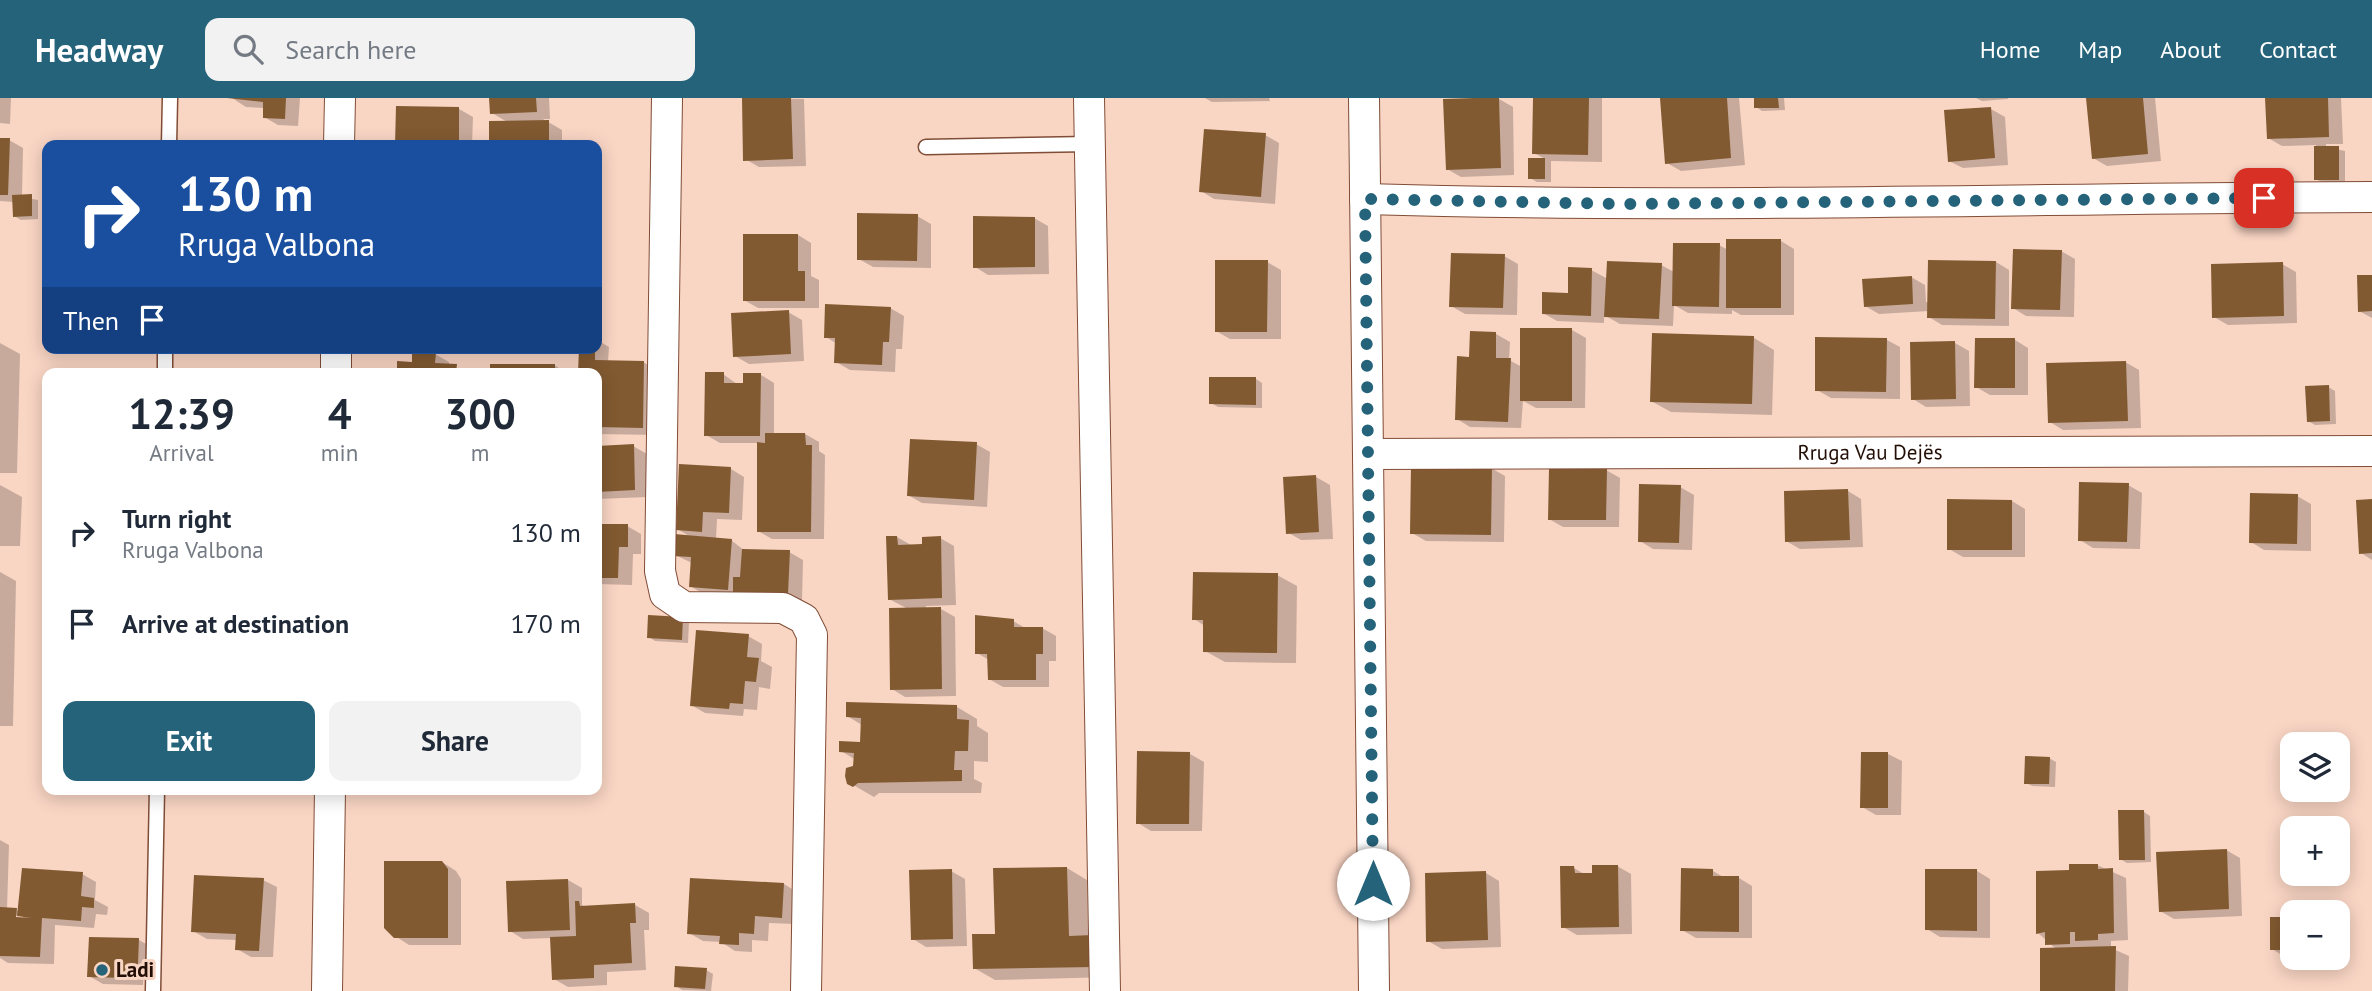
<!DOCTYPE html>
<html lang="en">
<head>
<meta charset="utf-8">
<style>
  body { margin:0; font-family:"PT Sans",sans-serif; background:#f2f2f3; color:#1f2937; height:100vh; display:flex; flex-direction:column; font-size:26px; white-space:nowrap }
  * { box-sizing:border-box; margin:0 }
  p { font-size:23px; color:#747a83 }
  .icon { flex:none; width:38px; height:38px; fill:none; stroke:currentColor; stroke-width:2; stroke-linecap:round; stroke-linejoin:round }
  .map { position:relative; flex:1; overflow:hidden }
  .drawer { position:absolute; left:42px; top:270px; width:560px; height:427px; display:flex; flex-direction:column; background:#fff; border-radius:14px; box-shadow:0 4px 18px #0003 }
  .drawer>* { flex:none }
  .guide { position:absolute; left:42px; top:42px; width:560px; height:214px; border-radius:14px; box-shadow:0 4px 18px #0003; background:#1a4fa0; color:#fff; overflow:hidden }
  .buttons { position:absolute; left:2280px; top:634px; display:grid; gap:14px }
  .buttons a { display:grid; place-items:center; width:70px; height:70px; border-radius:14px; background:#fff; box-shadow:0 4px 18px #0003; font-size:35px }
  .pin { position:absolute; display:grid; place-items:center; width:60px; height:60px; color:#fff; margin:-30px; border-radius:14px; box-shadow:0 4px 10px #0006 }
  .me { position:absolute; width:77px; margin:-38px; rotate:0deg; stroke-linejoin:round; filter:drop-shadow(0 0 5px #0008) }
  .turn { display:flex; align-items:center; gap:24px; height:147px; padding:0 21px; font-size:32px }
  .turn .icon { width:91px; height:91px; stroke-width:2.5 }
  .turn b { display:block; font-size:49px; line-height:60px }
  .then { display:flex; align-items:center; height:66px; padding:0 21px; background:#0003; gap:14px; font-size:26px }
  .eta { display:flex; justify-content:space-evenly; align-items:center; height:119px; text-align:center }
  .eta b { font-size:42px; font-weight:700; line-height:49px }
  .action { display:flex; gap:14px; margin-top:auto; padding:14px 21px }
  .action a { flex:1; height:80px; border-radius:14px; background:#25637a; color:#fff; font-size:28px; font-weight:700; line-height:80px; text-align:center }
  .action a+a { background:#f2f2f3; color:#1f2937 }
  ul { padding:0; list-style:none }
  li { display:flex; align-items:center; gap:21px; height:91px; padding:0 21px }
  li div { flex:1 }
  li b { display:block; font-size:26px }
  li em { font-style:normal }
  header { display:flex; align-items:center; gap:42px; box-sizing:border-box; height:98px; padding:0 35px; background:#25637a; color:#fff }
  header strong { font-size:33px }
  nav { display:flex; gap:38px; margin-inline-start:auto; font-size:24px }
  .search { width:490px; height:63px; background:#f2f2f3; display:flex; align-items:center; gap:18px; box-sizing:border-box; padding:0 24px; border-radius:14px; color:#747a83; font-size:26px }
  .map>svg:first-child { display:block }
  .shadow { fill:#0003; fill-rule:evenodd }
  .building { fill:#825a31 }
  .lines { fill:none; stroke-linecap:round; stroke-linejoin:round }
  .service-casing { stroke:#804d36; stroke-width:17 }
  .minor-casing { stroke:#804d36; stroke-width:32 }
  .service { stroke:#fff; stroke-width:14 }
  .minor { stroke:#fff; stroke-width:30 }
  .route { stroke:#25637a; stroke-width:12; stroke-dasharray:0 21.6 }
  .poi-dot { fill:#25637a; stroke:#f9d5c4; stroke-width:2.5 }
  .labels { text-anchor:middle; stroke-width:6; stroke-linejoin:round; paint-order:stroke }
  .street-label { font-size:21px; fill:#220e05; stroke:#f9d5c4 }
  .poi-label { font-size:21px; font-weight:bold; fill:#220e05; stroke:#f9d5c4; text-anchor:start }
</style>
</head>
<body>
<header>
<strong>Headway</strong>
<div class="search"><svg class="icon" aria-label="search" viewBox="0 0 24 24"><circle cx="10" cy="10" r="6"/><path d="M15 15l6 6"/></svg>Search here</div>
<nav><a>Home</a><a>Map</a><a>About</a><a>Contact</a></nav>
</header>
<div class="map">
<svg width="2372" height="893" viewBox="0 0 2372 893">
  <rect width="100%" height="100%" fill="#f9d5c4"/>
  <path class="shadow" d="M0 0H11L10 26 0 25Z
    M232 0H300L298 28 278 27 264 19 265 10 246 9Z
    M491 0H549L550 21H543L562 32V47H491V25H509L492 15Z
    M743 0 804 1 806 68 759 69 745 61Z
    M1205 0H1269L1270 3 1212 4Z
    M1534 0H1602V64L1551 63V84H1537L1530 80 1545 61 1534 55Z
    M1662 0H1739L1745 67 1681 73 1667 65Z
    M1755 0H1784L1785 12 1762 13 1756 9Z
    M1976 0H2008V1L1982 3Z
    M2088 0H2155L2161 63 2107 68 2093 60Z
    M2267 0H2341L2343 46H2326V49L2345 53V85L2322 84 2315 81 2316 47 2282 48 2268 40Z
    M1499 1 1513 9 1514 77 1461 79 1447 71Z
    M397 9 459 11 473 19 472 47H397Z
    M1991 11 2005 19 2008 67 1963 70 1949 63Z
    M1265 37 1279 45 1275 106 1214 101 1201 93Z
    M0 42H9L23 50 22 99 38 102V121L21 122 14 118V104L0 103Z
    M917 118 931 126V170L873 169 859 161Z
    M1034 120 1048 128 1049 176 988 177 975 169Z
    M798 137 811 145V178L819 182V210H758L744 202Z
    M1781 143 1794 151V217H1741L1732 212V216L1688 215 1674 207 1673 228 1620 226 1604 217V225L1557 223 1543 215 1570 197 1591 172 1608 181 1661 167 1674 174 1719 147 1728 152Z
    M2061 153 2075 161 2074 219 2026 218 2013 210Z
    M1504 158 1518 166 1517 217 1465 216 1451 208Z
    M1267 164 1281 172V241H1230L1216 233Z
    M1996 164 2009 172V228L1942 227 1929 219V213L1879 216 1865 208 1911 179 1925 187 1926 204H1929Z
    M2282 166 2296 174 2297 225 2228 227 2214 219Z
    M2372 178V220L2359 213Z
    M890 210 904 218 902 251H896L895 274 850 272 836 264 837 246 826 239Z
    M788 214 802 222 804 263 749 266 735 258Z
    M1572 232 1586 240 1585 310H1536L1523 303 1521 330 1470 329 1457 321 1496 236 1510 244 1509 262 1522 269Z
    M1754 240 1774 252 1772 317 1671 314 1651 303Z
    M597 242 609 249 608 264H643L657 272V337L597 336V275L580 250H597Z
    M1887 242 1900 249V301L1831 300 1817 292Z
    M2015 242 2028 250V297H1990L1976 289Z
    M0 245 20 256 17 375H0Z
    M1955 245 1969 253 1970 308 1926 309 1913 301Z
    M435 256 449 264V268L468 275H399Z
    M2125 264 2139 272 2141 330 2063 332 2050 324Z
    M554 267 567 275H492Z
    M723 276 737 286 744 287 761 277 774 285V337L805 336 819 344V353L825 357 824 441H772L758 433V345H720L706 337Z
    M1256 281 1262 285V310L1218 309 1211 305Z
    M2328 289 2335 293 2336 326 2315 327 2308 323Z
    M976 346 990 354 987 409 922 405 908 397Z
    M633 348 647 356 648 399 597 401V350Z
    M1491 370 1505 378 1504 444 1426 443 1412 435Z
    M731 371 744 379 742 422 717 421 716 441 731 442 745 453 789 454 803 462 802 503 704 496 690 488 692 465 675 457 691 439 677 431Z
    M1606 372 1620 380 1619 429H1563L1549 421Z
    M1316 379 1330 387 1333 441 1301 442 1287 434Z
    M0 387 22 399 20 448H0Z
    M2128 387 2142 395 2140 451 2093 450 2080 442Z
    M1680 389 1694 397 1692 452 1653 451 1640 443Z
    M47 392V416L45 415Z
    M1848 393 1861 401 1863 449 1800 451 1786 443Z
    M2297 398 2311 406V453L2264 452 2251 444Z
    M2012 403 2025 411V459H1963L1949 451Z
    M2372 403V462L2361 455Z
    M597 427 627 428 641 436V456H633L632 487 597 486Z
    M897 439 911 447 923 448 940 440 954 448 956 507 926 508V511H941L955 519 956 598 905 599 892 591 908 511 889 501Z
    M0 474 16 483 13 628H0Z
    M1277 477 1297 488 1296 565 1225 564 1205 553V528L1194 521Z
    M977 519 1013 523 1027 531 1042 530 1056 538V563H1049V589H1003L989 581V562L977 555Z
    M683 520 689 524 688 545 655 543 649 539Z
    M748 538 762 546 761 563 772 569 770 591 759 589 757 612 744 611 743 618 705 615 691 607Z
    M957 609 977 621V628L988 635V664L974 663V681L982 685 981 695H879L874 699 848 684 856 662 841 653 862 646V627L847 618Z
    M1190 656 1204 664 1202 733H1151L1138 725Z
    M1888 656 1902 663 1901 717H1876L1862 709Z
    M2049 660 2056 664 2055 689 2032 688 2026 685Z
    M2144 714 2150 718 2151 764 2127 765 2120 761Z
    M0 742 9 747 7 811 20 813 82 776 96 784 95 802 108 809 107 817 96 816 94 830 55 827 54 866 8 865 0 860ZM23 816V821L7 820Z
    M2226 752 2240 760 2242 818 2174 821 2160 813Z
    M442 764 456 773 461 781V847H409L395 838Z
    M2097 767 2126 780 2128 842 2111 843V850L2129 858 2128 893H2042V852L2056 851 2038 835 2071 773Z
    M1617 768 1631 776 1632 836 1577 837 1563 829 1574 770 1586 777Z
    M1067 770 1087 782 1088 839 1113 879 995 882 974 870 997 838Z
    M951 773 965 781 967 848 926 849 913 841Z
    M1713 773 1725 780H1739L1752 788V840H1696L1682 832Z
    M1977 773 1990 781V840L1940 839 1927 831Z
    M1486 775 1499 783 1501 849 1442 851 1428 843Z
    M263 782 277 789 273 859H251L237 851 238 842 207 841 193 833Z
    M568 782 582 790V807L587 810 635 807 649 815V832H644L646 872 607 874V887L568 889 554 881 552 840 523 841 510 833Z
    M784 786 797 794 795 826 769 825 768 843 752 842V854L735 853 721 844 703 843 689 835Z
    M2272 821H2292V859H2285L2272 851Z
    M139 842 153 850 152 873 144 872 143 887 103 886 89 878Z
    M706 872 713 876 711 893 682 892 676 888Z"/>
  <path class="building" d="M227 0H286L285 21 263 20V4Z
    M489 0H536L537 14 490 16Z
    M742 0H791L793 61 743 63Z
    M1474 0H1499L1501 70 1446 72 1443 1Z
    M1533 0H1589L1588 57 1532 56Z
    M1660 0H1727L1731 60 1665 66Z
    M1754 0H1778L1779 10H1754Z
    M2086 0H2143L2148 56 2092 61Z
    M2265 0H2328L2329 39 2267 41Z
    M396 8 459 9V47H395Z
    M1991 9 1995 60 1948 64 1944 12Z
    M549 22V47H489V23Z
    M1204 31 1266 35 1261 99 1199 94Z
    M0 40H10L8 97H0Z
    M2314 48H2339V82H2314Z
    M1528 60H1545V81H1528Z
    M32 96V118L13 119 12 97Z
    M857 115 918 116 917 163 857 162Z
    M973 118 1035 119V169L973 170Z
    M743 136H798V173H805V203H743Z
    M1726 141H1781V210H1726Z
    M1673 145H1720L1719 209 1672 208Z
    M2013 151 2062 152 2060 212 2011 211Z
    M1451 155 1505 156 1503 210 1449 209Z
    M1215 162H1268L1267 234H1215Z
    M1928 162 1996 163 1995 221 1927 220Z
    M1607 163 1662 165 1659 221 1604 219Z
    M2283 164 2284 218 2212 220 2211 166Z
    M1568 169 1592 170 1591 218 1542 216V194L1568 195Z
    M2357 177H2372V213L2358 214Z
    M1912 178 1913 206 1864 209 1862 181Z
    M825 206 891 209 889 244H883L882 267 834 265 835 240H824Z
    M789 212 791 256 733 259 731 215Z
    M1520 230H1572V303H1520Z
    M1470 233 1496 234V260H1511L1508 324 1455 322 1457 258 1469 259Z
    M1652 235 1754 238 1752 306 1650 304Z
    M1815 239 1887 240 1886 294 1815 293Z
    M1975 240H2015V290H1974Z
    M1955 243 1956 301 1911 302 1910 244Z
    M579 250H595V262L644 263 643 330 597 329V275H578Z
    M412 254H436L435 265 457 266 456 275H397V263L412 264Z
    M2126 263 2128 323 2048 325 2046 265Z
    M490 266H555V275H490Z
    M705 274H724V285H743V275H761L760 338H704Z
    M1209 279H1256V307L1209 306Z
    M2329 287 2330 323 2307 324 2305 288Z
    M765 335H805L806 347H812L811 434H757V344L765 345Z
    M910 341 977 344 974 402 907 398Z
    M634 346 635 392 597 394V348Z
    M679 366 731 369 729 415 703 414 702 434 676 432Z
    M1411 368H1492L1491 437 1410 436Z
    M1549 370 1607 371 1606 422H1548Z
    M1316 377 1319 434 1286 436 1283 379Z
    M2079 384 2129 385 2127 444 2078 443Z
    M1639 386 1681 387 1679 445 1638 444Z
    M1848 391 1850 442 1785 444 1784 393Z
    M2250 395 2298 396 2297 446 2249 445Z
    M1947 401 2012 402V452H1947Z
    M2372 401V455L2359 456 2356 402Z
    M597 426H628V449H619L618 480H597Z
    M674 436 732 441 728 492 689 489 691 459 673 458Z
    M886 438H897L898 447 922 446V439L941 438 942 500 888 502Z
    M742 451 790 452 788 496 733 494V479H740Z
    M1193 474 1278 475 1277 555 1203 554V522H1192Z
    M941 509 942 591 890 592 889 510Z
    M648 517 683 519 682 542 647 540Z
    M975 517 1014 521V529H1043V556H1036V582H988L987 556H975Z
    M696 532 749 536 747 559 759 560 756 584 745 583 743 606 730 605 729 611 690 608Z
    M846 604 957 607V621L969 622 968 653H955L954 672H962V683L858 685 853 689 847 686 845 678 846 670 853 668 854 655 839 654V643L860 644 861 620 846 619Z
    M1137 653 1190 654 1189 726H1136Z
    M1861 654H1888V710H1860Z
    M2025 658 2050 659 2049 686H2024Z
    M2118 712H2144L2145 762H2119Z
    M2227 751 2229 811 2159 814 2156 754Z
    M384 763H442L448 771V840H394L384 830Z
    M2069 766H2098V771L2113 770 2114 835 2098 836V842L2075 843V834H2070V846L2045 847V834L2036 836V773L2069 772Z
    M1592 767H1618L1619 829 1561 830 1560 768H1574L1575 775H1592Z
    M1067 769 1069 838 1093 837 1094 869 973 871 972 836H995L993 770Z
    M22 770 83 774 81 798 94 800V810L82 809 81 823 42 820 40 859 0 858V809L17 810 16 819 32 820 17 818Z
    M1681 770 1713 771V778H1739V834L1680 833Z
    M952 771 953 841 911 842 909 772Z
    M1925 771H1977V833L1925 832Z
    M1486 773 1488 842 1426 844 1425 775Z
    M194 777 264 780 259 853 235 852 236 836 191 834Z
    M690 780 784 785 782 820 755 818 754 836 739 835V847L719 846 720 838 687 836Z
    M568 781 570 832 508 834 506 783Z
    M575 803H579L580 808 635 805 636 825H630L632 865 594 867V880L552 882 550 839 576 838Z
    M2270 819H2292V852H2270Z
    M89 839 139 840 138 866 130 865V880L87 879Z
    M2116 848 2115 893H2040V850Z
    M675 868 707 870 705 891 674 889Z"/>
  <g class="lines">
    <defs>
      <path id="service" d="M169 47 170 0
        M926 49 1090 46
        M165 275V250
        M153 893 157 691"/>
      <g id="minor">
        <path d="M667 0 660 473 665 496 684 509 783 510 804 521 812 537 806 893"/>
        <path d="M1089 0 1105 893"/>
        <path d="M1364 0 1374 893"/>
        <path d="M339 47 340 0"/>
        <path d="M1365 101C1701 111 2036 100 2372 99"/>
        <path d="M336 275V250"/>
        <path id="s1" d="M1370 356 2372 353"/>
        <path d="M327 893 330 691"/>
      </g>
    </defs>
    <use href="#service" class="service-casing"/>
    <use href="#minor" class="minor-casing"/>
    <use href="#service" class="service"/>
    <use href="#minor" class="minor"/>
  </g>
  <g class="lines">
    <path class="route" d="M1373 786 1365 101 1622 106 2264 100"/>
  </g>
  <circle class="poi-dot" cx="102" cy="872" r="7"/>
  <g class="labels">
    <g class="street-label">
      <text dy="7" stroke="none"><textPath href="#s1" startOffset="500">Rruga Vau Dejës</textPath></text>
    </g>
    <g class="poi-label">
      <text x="116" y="879">Ladi</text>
    </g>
  </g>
</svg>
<div class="buttons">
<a><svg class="icon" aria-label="layers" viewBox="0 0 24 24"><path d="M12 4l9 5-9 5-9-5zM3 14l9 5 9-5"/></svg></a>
<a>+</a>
<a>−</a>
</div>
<div class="pin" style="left:2264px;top:100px;background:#d93025"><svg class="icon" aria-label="arrive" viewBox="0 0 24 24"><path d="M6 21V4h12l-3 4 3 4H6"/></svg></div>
<svg class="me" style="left:1373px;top:786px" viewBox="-20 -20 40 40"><circle r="19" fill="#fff"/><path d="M0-13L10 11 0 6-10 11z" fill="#25637a"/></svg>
<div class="guide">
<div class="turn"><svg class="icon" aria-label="right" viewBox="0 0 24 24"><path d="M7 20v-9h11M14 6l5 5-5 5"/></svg><div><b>130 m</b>Rruga Valbona</div></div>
<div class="then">Then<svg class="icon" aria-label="arrive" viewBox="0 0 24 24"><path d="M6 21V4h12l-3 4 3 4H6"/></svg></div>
</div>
<section class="drawer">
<div class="eta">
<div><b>12:39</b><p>Arrival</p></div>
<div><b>4</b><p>min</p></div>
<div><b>300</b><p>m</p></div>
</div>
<ul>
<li><svg class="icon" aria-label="right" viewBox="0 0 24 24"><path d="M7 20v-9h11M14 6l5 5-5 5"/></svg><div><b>Turn right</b><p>Rruga Valbona</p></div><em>130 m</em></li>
<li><svg class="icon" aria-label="arrive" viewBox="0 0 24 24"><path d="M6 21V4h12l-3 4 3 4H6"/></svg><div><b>Arrive at destination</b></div><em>170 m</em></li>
</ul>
<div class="action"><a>Exit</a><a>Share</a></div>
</section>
</div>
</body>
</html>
